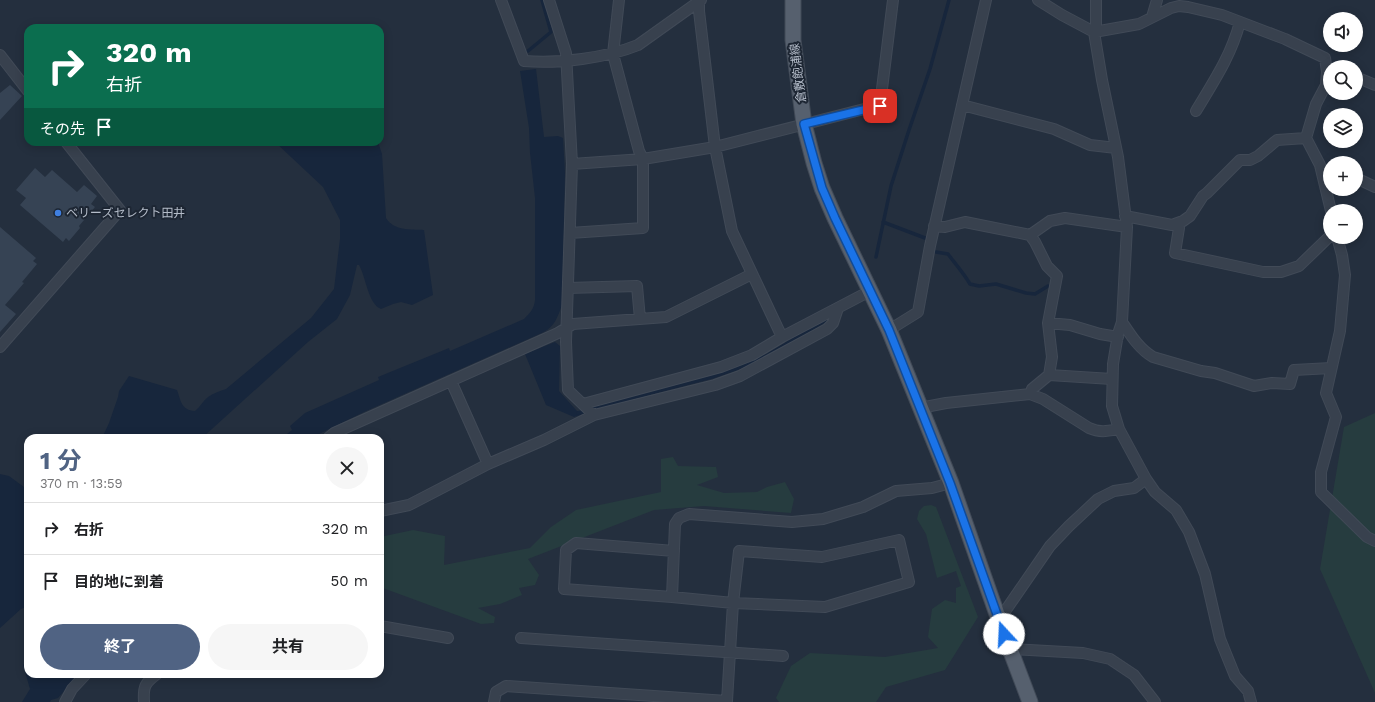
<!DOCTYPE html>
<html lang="ja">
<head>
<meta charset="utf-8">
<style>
  body { margin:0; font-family:"Work Sans","Noto Sans JP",sans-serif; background:#f6f6f6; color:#202124; height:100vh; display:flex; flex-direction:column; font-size:15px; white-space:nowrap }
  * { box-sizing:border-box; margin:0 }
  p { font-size:13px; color:#757577 }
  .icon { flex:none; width:22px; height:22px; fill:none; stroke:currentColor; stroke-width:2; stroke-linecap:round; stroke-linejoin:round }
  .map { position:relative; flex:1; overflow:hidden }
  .side { position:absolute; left:24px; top:434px; width:360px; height:244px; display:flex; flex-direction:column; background:#fff; border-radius:12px; box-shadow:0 2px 10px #0003 }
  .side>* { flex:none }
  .top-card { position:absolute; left:24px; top:24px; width:360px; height:122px; border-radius:12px; box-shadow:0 2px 10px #0003; background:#0b6e4f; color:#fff; overflow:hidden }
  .tools { position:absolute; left:1323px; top:12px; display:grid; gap:8px }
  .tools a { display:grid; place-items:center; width:40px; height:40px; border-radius:50%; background:#fff; box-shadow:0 2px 10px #0003; font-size:20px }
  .pin { position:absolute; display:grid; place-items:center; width:34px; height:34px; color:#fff; margin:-17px; border-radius:8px; box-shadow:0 2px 6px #0006 }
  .me { position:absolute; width:44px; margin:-22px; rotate:340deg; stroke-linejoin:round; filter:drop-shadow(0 0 3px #0008) }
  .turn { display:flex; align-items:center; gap:14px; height:84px; padding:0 16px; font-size:18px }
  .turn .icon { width:52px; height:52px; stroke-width:2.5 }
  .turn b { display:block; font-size:28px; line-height:34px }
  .then { display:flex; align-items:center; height:38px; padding:0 16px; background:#0003; gap:8px; font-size:15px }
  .round { display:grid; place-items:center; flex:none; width:42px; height:42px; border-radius:21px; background:#f6f6f6 }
  .headline { display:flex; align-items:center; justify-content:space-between; height:68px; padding:0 16px }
  h1 { font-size:24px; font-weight:700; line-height:30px; color:#506383 }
  .action { display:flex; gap:8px; margin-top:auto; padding:8px 16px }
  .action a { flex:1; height:46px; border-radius:24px; background:#506383; color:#fff; font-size:16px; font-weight:700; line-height:46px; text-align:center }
  .action a+a { background:#f6f6f6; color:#202124 }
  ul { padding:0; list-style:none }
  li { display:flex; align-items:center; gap:12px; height:52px; padding:0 16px; border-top:1px solid #e0e0e0 }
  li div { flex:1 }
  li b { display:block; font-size:15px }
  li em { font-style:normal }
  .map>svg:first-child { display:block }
  .green { fill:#263c3f }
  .water { fill:#17263c }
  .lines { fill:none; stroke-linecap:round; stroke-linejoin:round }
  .stream { stroke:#17263c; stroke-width:3.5 }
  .building { fill:#364354 }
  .street-casing { stroke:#414a57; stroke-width:12 }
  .primary-casing { stroke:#414a57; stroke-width:17 }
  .street { stroke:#38414e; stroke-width:10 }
  .primary { stroke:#56606e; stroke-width:15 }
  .route-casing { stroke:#114b97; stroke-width:10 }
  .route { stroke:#1a73e8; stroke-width:7 }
  .shop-dot { fill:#3f7fe0; stroke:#1d2633; stroke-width:1.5 }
  .labels { text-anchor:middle; stroke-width:4; stroke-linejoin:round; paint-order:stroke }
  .street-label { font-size:12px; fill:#b4bcc9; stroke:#1d2633 }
  .poi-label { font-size:12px; fill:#b4bcc9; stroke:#1d2633; text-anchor:start }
</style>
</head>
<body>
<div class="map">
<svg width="1375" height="702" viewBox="0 0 1375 702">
  <rect width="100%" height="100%" fill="#242f3e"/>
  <path class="green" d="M1375 413V693L1320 569 1344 427Z
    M673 457 678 466 716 467 718 477 697 485 724 493 757 492 767 487 785 482 794 499 791 513 704 506 654 510 528 559 539 575 535 585 519 588 522 595 500 604 478 608 495 617 494 623 481 624 380 587V537L413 530 445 536 444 565 530 548 551 527 576 510 661 492V459Z
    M931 505 936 507 978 617 945 670 886 687 876 702H779L776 698 791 666 810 653 885 657 938 648 928 637 932 609 945 600 956 603V588L961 586 956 571 937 578 926 534 917 519 919 511 924 506Z"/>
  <path class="water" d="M536 69 544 137 558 136 563 138 565 173 562 305C558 316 555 326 544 332L364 412 317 435 316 438H282L292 430 290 426 305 413 379 380 378 377 449 348 450 351 524 319C530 313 534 309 535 300V198L530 153 529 128 520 71Z
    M275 142H378L382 154 386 218C394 231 410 229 424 230L433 295 412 305 401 302 393 304 381 309C368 304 366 277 359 265H357L350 295 337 319 308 342 202 438H102L109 423 118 397 119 391 129 376 177 390C181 401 181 410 195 411 200 407 203 401 208 397 214 393 220 391 226 389L311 318 334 289 340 239V220L323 187Z
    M555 342 560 346 559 391 577 411H582L583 414 574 417 546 405 525 354Z
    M0 474 9 476 28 490V606L21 609 0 628Z
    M28 661V674H79L58 698 51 700 50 702H22L30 689 23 665Z"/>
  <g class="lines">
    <path class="stream" d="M528 51 551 32 542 0
      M883 222 925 238
      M936 252 948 254C956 265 963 272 970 284L979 286 996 284 1026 293 1035 294 1048 286
      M876 257 891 186 909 130 930 69 949 0
      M578 413 658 391 712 377 738 368 768 355 826 320"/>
  </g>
  <path class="building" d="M10 85 22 96 0 120V93Z
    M35 168 45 177 52 170 77 192 84 185 97 196 91 204 95 207 79 226 80 228 69 241 66 238 63 242 20 205 26 198 16 190Z
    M0 227 36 258 33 261 37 264 22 282 24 283 5 305 16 314 0 332Z"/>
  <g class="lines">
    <defs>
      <path id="street" d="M501 0 524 61C559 64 606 58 638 45L701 0
        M549 0 566 53 572 164 566 342 568 390 594 415
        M699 0V11L715 147 732 231 782 337
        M1038 0 1062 15 1094 32 1139 24 1171 8 1179 6 1188 7 1222 15 1285 39 1325 58 1327 72 1326 85 1316 104 1306 138 1320 165 1331 211
        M1096 0V26L1094 32 1102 80 1118 157 1127 227 1122 322 1118 334 1113 364 1112 406 1119 429 1146 479 1155 492 1176 510 1189 532 1205 574 1220 639 1235 676 1248 691 1251 702
        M1152 17 1157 0
        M0 55 28 91
        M1356 77 1375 85
        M962 105 1054 129 1090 145 1116 148
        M1196 111C1214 81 1231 56 1240 22
        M572 164 643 159 715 147 880 105 893 0
        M1356 178 1375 187
        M1125 216 1172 225 1183 221 1190 216 1203 196 1207 193 1240 160H1250L1258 156 1277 140 1306 138
        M1177 223 1179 228 1175 253 1263 272H1281L1299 266 1330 236
        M934 226 945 227 965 222 1030 235 1050 221 1065 218 1127 227
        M570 233 643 228V159L639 151 613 54 619 0
        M1030 235 1035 242 1047 266 1057 276 1048 323 1052 357 1049 375 1032 389 1030 394
        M1337 237 1342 255 1345 275 1340 331 1326 393 1336 417 1321 472V492L1367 537 1375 541
        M568 288 637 286 640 319
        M1122 322C1130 334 1139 349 1153 357L1201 371 1215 373 1254 386 1272 383 1290 384 1294 370 1331 368
        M1048 323 1070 325 1100 334 1118 337
        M889 330 918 312 930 246 986 0
        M0 347 120 210 66 142
        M1049 375 1112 379
        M451 381 488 464
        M583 404 721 367 752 355 782 337 870 291
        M920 408 946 403 1030 394 1043 399 1089 428C1100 433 1108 431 1119 429
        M328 438 334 433 558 333 573 324 666 317 752 274
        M380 511 409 505 488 464 544 440 594 415 715 385 740 376 827 329 833 323 838 308
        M672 597 564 589 566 550 576 543 674 551
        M999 620 1050 546 1069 526 1098 499 1114 491 1134 488 1146 479
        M380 626 448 638
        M521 638 783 656
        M1010 649 1083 653 1110 659 1134 675 1155 702
        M65 702 72 689 86 674
        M144 702C143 686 145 683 157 674
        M494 702 496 692 506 686 727 701 733 603 739 551 822 557 899 540 909 582 825 607 733 603 672 597 675 524 679 518 689 514 792 522 823 519 863 507 896 491 932 488 951 483"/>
      <path id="primary" d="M793 0V40L804 124 814 163 822 188 835 218 889 330 951 483 999 620 1030 702"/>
    </defs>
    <use href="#street" class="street-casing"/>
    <use href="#primary" class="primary-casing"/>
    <use href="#street" class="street"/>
    <use href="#primary" class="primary"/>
  </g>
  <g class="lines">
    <defs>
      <path id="route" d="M880 106 804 124 822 188 835 218 889 330 950 483 1004 634"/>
    </defs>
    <use href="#route" class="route-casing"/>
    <use href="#route" class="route"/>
  </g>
  <circle class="shop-dot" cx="58" cy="213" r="4"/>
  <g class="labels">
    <g class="street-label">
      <text transform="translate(798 73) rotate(-97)" y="4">倉敷飽浦線</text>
    </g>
    <g class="poi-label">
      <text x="66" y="217">ベリーズセレクト田井</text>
    </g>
  </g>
</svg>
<div class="tools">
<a><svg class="icon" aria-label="sound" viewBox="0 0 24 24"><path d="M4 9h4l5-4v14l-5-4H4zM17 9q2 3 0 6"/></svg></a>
<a><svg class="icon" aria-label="search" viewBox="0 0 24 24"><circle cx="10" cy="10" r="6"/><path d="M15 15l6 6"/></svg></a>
<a><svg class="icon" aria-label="layers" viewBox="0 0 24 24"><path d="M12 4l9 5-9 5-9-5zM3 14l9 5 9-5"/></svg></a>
<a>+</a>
<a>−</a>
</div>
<div class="pin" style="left:880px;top:106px;background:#d93025"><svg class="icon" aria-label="arrive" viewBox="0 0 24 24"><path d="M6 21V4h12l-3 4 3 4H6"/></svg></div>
<svg class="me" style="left:1004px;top:634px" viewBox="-20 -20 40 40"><circle r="19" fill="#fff"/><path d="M0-13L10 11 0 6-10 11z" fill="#1a73e8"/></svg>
<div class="top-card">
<div class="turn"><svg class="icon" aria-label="right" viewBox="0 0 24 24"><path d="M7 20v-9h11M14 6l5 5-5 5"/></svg><div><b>320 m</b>右折</div></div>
<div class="then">その先<svg class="icon" aria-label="arrive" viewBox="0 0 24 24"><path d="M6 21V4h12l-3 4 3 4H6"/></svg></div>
</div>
<section class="side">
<div class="headline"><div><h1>1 分</h1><p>370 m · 13:59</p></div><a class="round"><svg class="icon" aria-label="close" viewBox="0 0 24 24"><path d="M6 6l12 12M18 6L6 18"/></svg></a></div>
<ul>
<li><svg class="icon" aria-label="right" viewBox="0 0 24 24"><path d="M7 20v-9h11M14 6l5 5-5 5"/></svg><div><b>右折</b></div><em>320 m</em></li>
<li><svg class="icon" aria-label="arrive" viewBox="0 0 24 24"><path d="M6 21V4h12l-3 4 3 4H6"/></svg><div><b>目的地に到着</b></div><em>50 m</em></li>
</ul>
<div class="action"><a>終了</a><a>共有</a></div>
</section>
</div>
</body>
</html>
